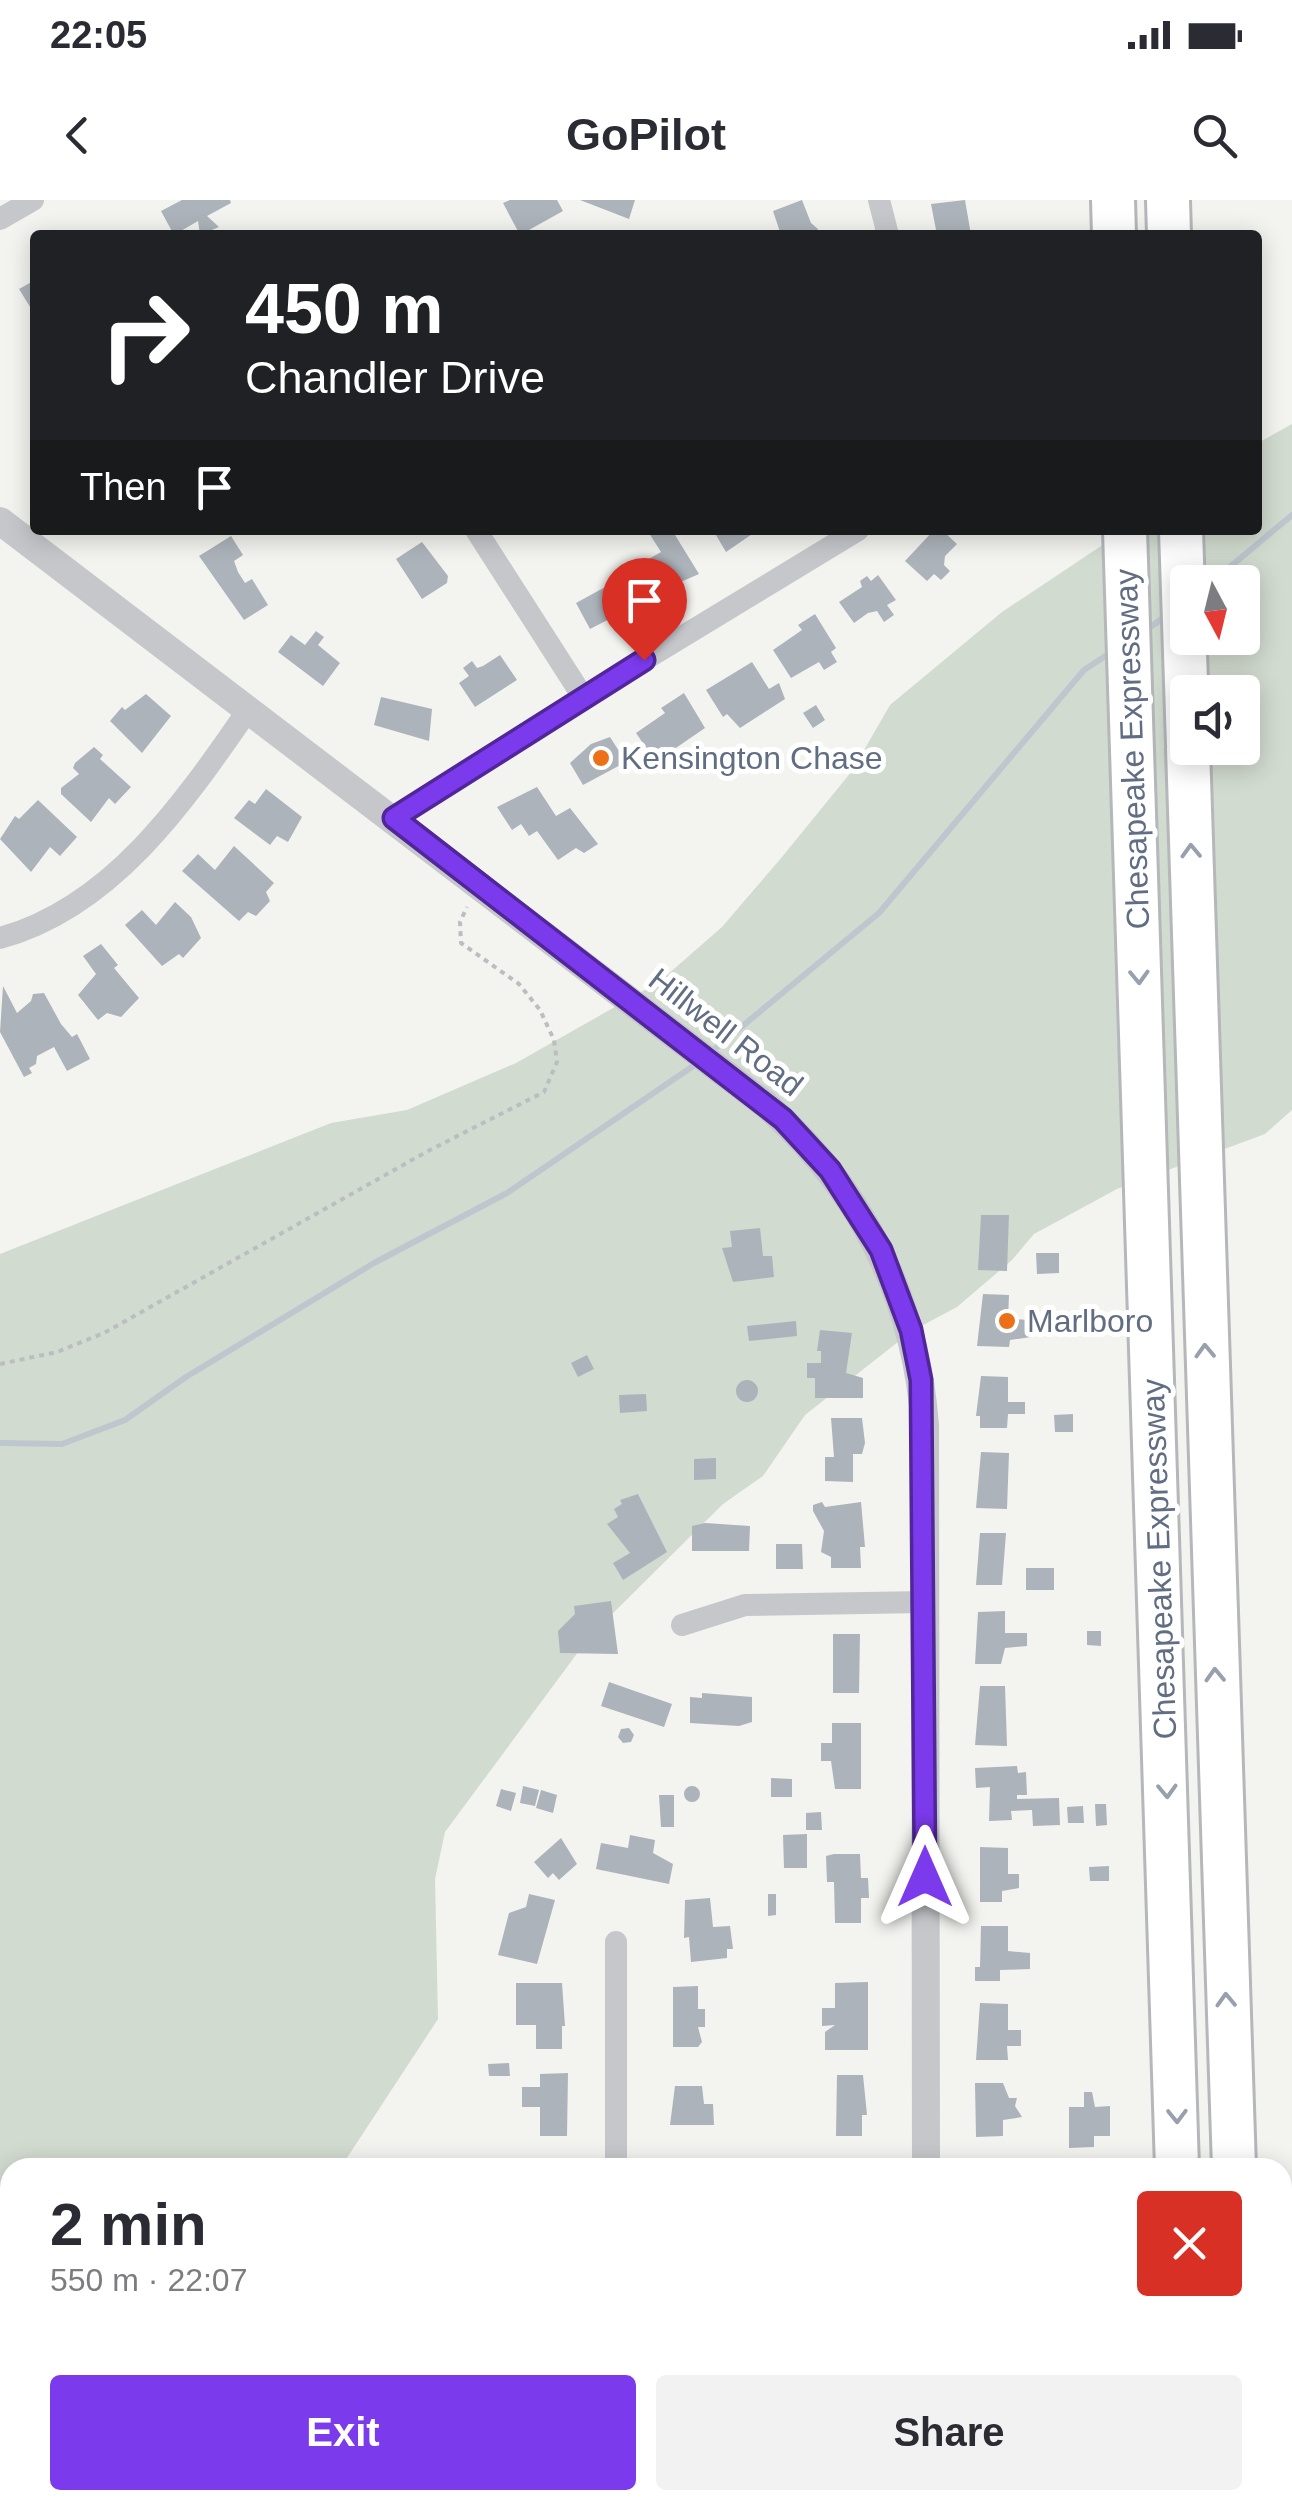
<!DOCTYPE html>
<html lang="en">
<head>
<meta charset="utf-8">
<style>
  body { margin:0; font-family:Arial,sans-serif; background:#f2f2f3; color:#2b2b33; height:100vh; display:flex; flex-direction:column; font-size:38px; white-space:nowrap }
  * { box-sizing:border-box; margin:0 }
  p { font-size:32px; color:#7c7c81 }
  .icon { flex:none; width:55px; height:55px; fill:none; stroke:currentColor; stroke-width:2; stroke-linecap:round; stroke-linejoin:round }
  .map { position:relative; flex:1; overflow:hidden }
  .side { position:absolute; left:0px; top:1958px; width:1292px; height:352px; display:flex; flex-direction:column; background:#fff; border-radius:30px 30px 0 0; box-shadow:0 5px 25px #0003 }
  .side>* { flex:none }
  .banner { position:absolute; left:30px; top:30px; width:1232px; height:305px; border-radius:10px; box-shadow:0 5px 25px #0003; background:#202124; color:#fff; overflow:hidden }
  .needle { width:65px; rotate:173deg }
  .buttons { position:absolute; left:1170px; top:365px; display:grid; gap:20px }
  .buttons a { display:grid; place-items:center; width:90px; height:90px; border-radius:10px; background:#fff; box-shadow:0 5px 25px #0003; font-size:50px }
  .pin { position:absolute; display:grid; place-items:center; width:85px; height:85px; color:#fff; margin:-102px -42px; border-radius:50% 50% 50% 0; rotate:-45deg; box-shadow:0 0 10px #0007 }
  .pin .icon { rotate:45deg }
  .me { position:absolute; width:110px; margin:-55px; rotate:0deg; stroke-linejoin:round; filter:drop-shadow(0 0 8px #0008) }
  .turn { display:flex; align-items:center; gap:35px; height:210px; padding:0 50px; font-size:45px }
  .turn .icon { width:130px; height:130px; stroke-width:2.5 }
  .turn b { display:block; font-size:70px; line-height:85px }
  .then { display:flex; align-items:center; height:95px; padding:0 50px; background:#0003; gap:20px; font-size:38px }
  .round { display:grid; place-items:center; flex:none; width:105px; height:105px; border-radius:10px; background:#f2f2f3 }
  .overview { display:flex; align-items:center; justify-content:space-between; height:170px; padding:0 50px }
  h1 { font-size:60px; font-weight:800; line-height:75px }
  .cta { display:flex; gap:20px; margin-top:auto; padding:20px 50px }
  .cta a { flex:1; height:115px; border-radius:10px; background:#7c3aed; color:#fff; font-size:40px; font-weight:800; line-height:115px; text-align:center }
  .cta a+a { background:#f2f2f3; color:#2b2b33 }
  .status { display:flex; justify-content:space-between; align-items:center; height:70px; padding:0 50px; background:#fff; direction:ltr }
  .status svg { height:28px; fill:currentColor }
  header { display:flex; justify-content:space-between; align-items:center; height:130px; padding:0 50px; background:#fff; font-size:45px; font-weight:800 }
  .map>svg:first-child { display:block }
  .green { fill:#d2dbd0; fill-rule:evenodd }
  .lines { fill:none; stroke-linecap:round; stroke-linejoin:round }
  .stream { stroke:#bec7ce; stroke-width:6 }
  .building { fill:#adb3ba }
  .motorway-casing { stroke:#b5b7bb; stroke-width:48 }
  .path { stroke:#bcbdc0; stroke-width:4; stroke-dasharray:5 5; stroke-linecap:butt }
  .minor { stroke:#c5c7cb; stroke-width:22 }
  .tertiary { stroke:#c5c7cb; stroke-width:28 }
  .motorway { stroke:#fff; stroke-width:42 }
  .oneway { stroke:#98a0ae }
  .route-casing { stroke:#51269a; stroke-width:25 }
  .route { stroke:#7c3aed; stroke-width:18 }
  .poi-dot { fill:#eb7018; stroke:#fff; stroke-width:4 }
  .labels { text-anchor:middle; stroke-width:10; stroke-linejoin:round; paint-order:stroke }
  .street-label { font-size:32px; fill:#616d82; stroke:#fff }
  .poi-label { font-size:32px; fill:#616d82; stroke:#fff; text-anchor:start }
</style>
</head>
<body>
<div class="status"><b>22:05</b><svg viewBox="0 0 49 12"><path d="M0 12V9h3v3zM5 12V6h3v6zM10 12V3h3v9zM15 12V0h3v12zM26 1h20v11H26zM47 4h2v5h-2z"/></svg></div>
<header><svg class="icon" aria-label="back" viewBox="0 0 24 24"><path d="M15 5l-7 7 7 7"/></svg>GoPilot<svg class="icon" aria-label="search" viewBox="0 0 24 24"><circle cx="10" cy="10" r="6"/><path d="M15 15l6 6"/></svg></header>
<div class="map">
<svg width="1292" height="2309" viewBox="0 0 1292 2309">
  <rect width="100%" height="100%" fill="#f3f4ef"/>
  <path class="green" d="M1292 224V910L1265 934 1117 989 1034 1034 1012 1060 957 1107 912 1131 805 1215 763 1276 723 1304 590 1436 445 1632 435 1679 438 1819 341 1967 10 1968V2142H0V1054L331 923 407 910 516 863 659 782 722 727 782 657 852 571 890 505 1002 412 1125 330H1258V243ZM1188 382H1242V438H1188ZM1188 492H1242V548H1188Z"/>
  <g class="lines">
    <path class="stream" d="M1212 382 1292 315
      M1145 431 1167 415
      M710 853 879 713 1084 470 1113 451
      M0 1243 62 1244 125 1220 186 1177 374 1063 507 993 696 864"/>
  </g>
  <path class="building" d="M182 0H230L231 3 207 16 219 27 200 35 198 21 174 35 161 11Z
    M510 0H557L563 11 520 35 503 3Z
    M580 0H635L629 19Z
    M802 0 811 23 818 29 816 35H781L773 11Z
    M965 0 971 35H937L931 4Z
    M35 80V115L19 89Z
    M647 330H672L699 374 662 390 659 384 654 387 640 364 661 352Z
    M713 330H758L726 352Z
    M934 330H942L957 344 945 356 944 365 950 371 941 380 934 374 927 381 905 361Z
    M231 336 243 355 234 361 238 372 245 383 252 379 268 405 244 420 199 356Z
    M422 342 448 376 447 383 422 399 396 359Z
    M878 375 896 400 887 405 894 415 884 422 877 411 868 413 854 423 839 402 862 387 860 381 867 376 871 381Z
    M618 380 633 407 590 429 576 403Z
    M815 414 836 448 831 452 837 462 824 470 819 462 791 478 773 450 802 430 798 425Z
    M316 431 324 437 318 445 340 463 323 486 278 452 291 435 305 445Z
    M500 455 517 480 475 507 459 483 469 476 463 468 472 461 477 468 483 466Z
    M752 462 769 489 779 483 785 499 740 528 727 514 723 517 706 490Z
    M684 493 705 528 667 554 672 562 662 571 636 533 665 513 661 508Z
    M146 494 171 516 142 553 110 521 122 507 125 510Z
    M381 497 432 509 429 541 374 525Z
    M816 505 825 520 813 528 803 513Z
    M610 537 626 562 583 585 570 563 591 544Z
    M94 547 103 555 100 559 131 587 115 604 109 598 91 622 61 594V588L79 574 73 568 75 563Z
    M537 587 556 616 570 608 598 644 584 653 576 648 558 660 537 631 529 636 521 624 512 630 497 607Z
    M266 589 302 617 288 642 277 636 270 645 234 618 249 600 255 604Z
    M38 600 77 637 60 656 50 647 31 672 0 639 15 616 19 619Z
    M234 646 274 683 266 692 270 701 256 716 248 712 239 721 182 671 198 654 215 670Z
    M175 702 191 717 201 738 183 758 179 754 162 766 125 725 142 710 156 725Z
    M101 744 118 765 114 768 139 798 121 817 107 813 98 820 78 795 96 774 83 756Z
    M3 786 17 813 31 801 33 794 44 793 61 824 72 837 77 834 90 859 67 871 54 847 37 856 36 864 29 868 32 873 24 877 0 832Z
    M981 1015H1009L1007 1071 978 1070Z
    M760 1028 763 1056H772L774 1077 733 1082 722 1048 732 1047 730 1031Z
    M1036 1053H1059V1073L1037 1074Z
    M983 1094 1009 1095 1008 1119 1032 1120 1031 1137 1010 1140 1009 1147 977 1146Z
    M796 1121 797 1136 749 1141 747 1126Z
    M820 1130 852 1133 846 1173 863 1178V1198H815V1178H807V1163H821V1151H817Z
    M587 1155 594 1169 578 1177 571 1163Z
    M981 1176 1008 1177V1202H1025V1214H1008L1007 1228H980V1216H976Z
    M736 1191a11 11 0 1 1 22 0a11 11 0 1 1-22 0Z
    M646 1194 647 1211 620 1213 619 1195Z
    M1073 1214V1232H1055L1054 1215Z
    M831 1218H862L865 1243 862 1254H853V1282L825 1281V1257H834Z
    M981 1252 1009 1253 1007 1309 976 1308Z
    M716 1258V1279L694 1280V1259Z
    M638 1294 667 1352 623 1380 613 1363 630 1353 607 1324 618 1317 614 1309 622 1304 620 1300Z
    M822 1302 825 1307 861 1302 865 1347H860L861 1368H831V1357L821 1352 824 1331 813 1311V1305Z
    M705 1323 750 1326 749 1351H692V1326Z
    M980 1333H1006L1002 1385H976Z
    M776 1344H802L803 1369H776Z
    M1026 1368H1054V1390H1026Z
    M611 1401 618 1454 560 1453 558 1431 575 1414 574 1406Z
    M1005 1411V1433H1027V1446L1005 1448 1001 1464H975L978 1412Z
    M1087 1431H1101V1446L1087 1445Z
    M833 1434H860L859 1493H833Z
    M609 1482 672 1504 664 1527 601 1506Z
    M980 1486H1005L1007 1546 975 1545Z
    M702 1493 752 1497V1522L739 1526 690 1523V1497L702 1498Z
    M832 1523H861V1589H835L831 1561H821V1543H832Z
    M629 1528 634 1535 631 1542 623 1543 618 1537 621 1529Z
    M1017 1566 1018 1573 1026 1572 1027 1595H1017V1599L1059 1598 1060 1625 1033 1626 1032 1610 1011 1611 1012 1620 989 1621 990 1587 976 1588 975 1568Z
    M771 1578 792 1579V1597H771Z
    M684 1594a8 8 0 1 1 16 0a8 8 0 1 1-16 0Z
    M523 1586 539 1590 535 1606 520 1603Z
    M501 1589 516 1593 511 1611 496 1606Z
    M541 1590 557 1595 553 1613 536 1608Z
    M659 1595H674V1627H661Z
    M1095 1604H1106L1107 1625 1096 1626Z
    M1083 1606 1084 1623H1068L1067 1607Z
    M821 1612 822 1630H806V1613Z
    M807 1634V1668H784L783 1635Z
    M630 1635 655 1640 653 1653 673 1664 669 1684 596 1669 601 1643 628 1648Z
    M561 1638 577 1664 559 1680 553 1673 548 1678 534 1662Z
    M980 1647 1008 1648V1674H1019V1688L1002 1691V1702H980Z
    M834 1654H860L861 1678H868L869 1698H861V1723H835L834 1682H827L826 1656Z
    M1109 1666V1681H1090L1089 1667Z
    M529 1694 555 1700 537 1764 498 1755 509 1713 526 1707Z
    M768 1694H776V1715L768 1716Z
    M710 1698 713 1727 730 1726 733 1749H727V1758L691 1762 689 1737 684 1738 685 1700Z
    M981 1726H1008V1751L1030 1753V1769L1000 1770V1781H975V1767H980Z
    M868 1782V1850H825V1832L835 1825 822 1826V1808H835V1783Z
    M516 1783H562L565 1826H562V1849H536V1825H516Z
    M698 1786V1809H705V1827H698L702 1842 698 1847H673V1787Z
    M980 1803 1008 1804V1830H1021V1846H1007L1008 1860H976Z
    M509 1863 510 1876H489L488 1864Z
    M568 1873 567 1936H540V1907H522V1887H540V1874Z
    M837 1875H863L867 1915H862V1936H836Z
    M975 1883H1003L1009 1898H1017L1015 1906 1022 1917 1003 1920V1936L976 1937Z
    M675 1886H702L704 1904H713L714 1925H670Z
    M1084 1892H1092L1095 1907 1110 1906V1936H1094V1947L1069 1948V1907H1084Z
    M535 1960H562V1968H535Z
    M674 1960H700V1968H674Z
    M57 2300H129L130 2303 117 2309H61Z
    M374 2300H401V2309H374Z
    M527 2300H556V2306L527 2309Z
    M674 2300H712V2306L674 2309Z
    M816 2300H851V2309H816Z
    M988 2300H1043V2309H988Z
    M1075 2300H1108V2305L1075 2304Z"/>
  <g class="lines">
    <defs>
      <path id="motorway" d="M1113 0 1114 35
        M1168 0 1169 35
        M1125 330 1177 1968
        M1181 330 1188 544
        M1188 548 1234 1968
        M1190 2300V2309
        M1246 2300V2309"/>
    </defs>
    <use href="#motorway" class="motorway-casing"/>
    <path class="path" d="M0 1164 57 1152 104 1133 428 951 544 892 557 862 554 840 540 810 519 784 461 743 460 722 467 707"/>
    <path class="minor" d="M879 0 888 35
      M0 19 33 0
      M476 330 583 497
      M394 618 583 497 858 330
      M0 738C113 707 185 601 248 510
      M682 1425 745 1405 924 1402
      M616 1968V1742
      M4 2309 6 2256
      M309 2309V2300
      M613 2309V2300"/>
    <path class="tertiary" d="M0 321 765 904C862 989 915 1097 925 1225L926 1968
      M926 2300V2309"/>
    <use href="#motorway" class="motorway"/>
  </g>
  <defs><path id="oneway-chevron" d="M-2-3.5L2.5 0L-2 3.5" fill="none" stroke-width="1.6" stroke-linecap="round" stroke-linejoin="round" transform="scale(2.5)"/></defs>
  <g class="oneway">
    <use href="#oneway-chevron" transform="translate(1191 651) rotate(-92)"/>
    <use href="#oneway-chevron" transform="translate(1139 777) rotate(88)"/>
    <use href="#oneway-chevron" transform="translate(1205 1151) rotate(-92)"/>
    <use href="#oneway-chevron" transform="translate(1215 1475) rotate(-92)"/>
    <use href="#oneway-chevron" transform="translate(1167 1591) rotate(88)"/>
    <use href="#oneway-chevron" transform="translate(1226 1800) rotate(-92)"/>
    <use href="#oneway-chevron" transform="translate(1177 1916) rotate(89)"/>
  </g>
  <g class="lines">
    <defs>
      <path id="route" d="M644 460 394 618 783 919 830 970 881 1050 911 1130 921 1180 925 1677"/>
    </defs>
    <use href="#route" class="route-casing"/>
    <use href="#route" class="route"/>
  </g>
  <g class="poi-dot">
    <circle cx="601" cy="558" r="10"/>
    <circle cx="1007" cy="1121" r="10"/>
  </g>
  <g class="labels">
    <g class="street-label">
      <text transform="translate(1132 549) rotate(-92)" y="11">Chesapeake Expressway</text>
      <text transform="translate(726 832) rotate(38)" y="11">Hillwell Road</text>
      <text transform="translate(1159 1359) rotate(-92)" y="11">Chesapeake Expressway</text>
    </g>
    <g class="poi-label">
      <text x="621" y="569">Kensington Chase</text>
      <text x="1027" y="1132">Marlboro</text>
    </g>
  </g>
</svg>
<div class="buttons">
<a><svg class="needle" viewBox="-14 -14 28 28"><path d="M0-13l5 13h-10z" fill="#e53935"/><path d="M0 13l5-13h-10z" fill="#7c7c81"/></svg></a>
<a><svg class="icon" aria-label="sound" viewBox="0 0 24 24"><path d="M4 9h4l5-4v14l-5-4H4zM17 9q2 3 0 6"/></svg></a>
</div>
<div class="pin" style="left:644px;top:460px;background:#d93025"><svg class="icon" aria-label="arrive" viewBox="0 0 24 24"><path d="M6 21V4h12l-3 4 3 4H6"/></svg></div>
<svg class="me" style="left:925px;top:1677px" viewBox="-20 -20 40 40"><path d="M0-17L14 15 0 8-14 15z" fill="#7c3aed" stroke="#fff" stroke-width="4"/></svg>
<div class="banner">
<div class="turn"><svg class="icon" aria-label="right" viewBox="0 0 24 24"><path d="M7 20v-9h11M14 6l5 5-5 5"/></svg><div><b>450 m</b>Chandler Drive</div></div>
<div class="then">Then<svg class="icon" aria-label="arrive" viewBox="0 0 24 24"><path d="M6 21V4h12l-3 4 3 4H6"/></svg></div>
</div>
<section class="side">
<div class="overview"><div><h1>2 min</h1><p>550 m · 22:07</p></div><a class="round" style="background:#d93025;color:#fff"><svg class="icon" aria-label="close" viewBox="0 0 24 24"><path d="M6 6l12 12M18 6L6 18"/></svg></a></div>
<div class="cta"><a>Exit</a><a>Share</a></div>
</section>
</div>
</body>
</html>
